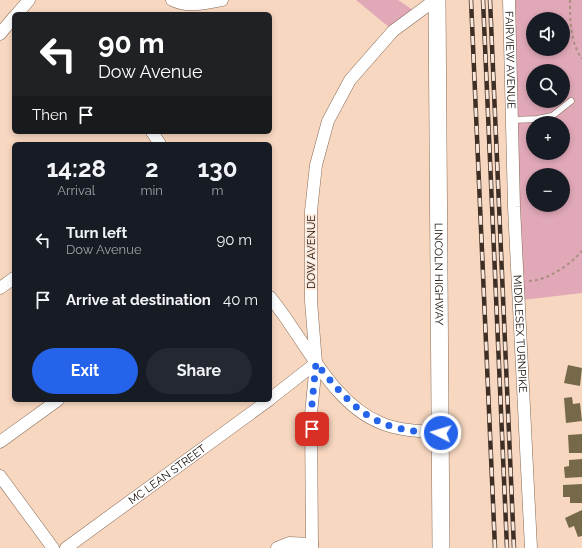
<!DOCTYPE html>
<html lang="en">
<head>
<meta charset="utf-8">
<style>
  body { margin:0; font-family:Raleway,sans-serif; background:#242831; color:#f1f3f6; height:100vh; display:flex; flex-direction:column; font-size:15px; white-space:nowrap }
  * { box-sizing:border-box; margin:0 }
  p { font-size:13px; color:#9ea1a6 }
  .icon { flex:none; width:22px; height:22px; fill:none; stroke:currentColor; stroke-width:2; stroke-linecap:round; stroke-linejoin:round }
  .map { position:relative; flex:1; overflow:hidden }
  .drawer { position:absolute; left:12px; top:142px; width:260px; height:260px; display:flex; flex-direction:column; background:#171b24; border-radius:6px; box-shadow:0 2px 6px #0003 }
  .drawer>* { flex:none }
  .banner { position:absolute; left:12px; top:12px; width:260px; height:122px; border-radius:6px; box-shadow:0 2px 6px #0003; background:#202124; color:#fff; overflow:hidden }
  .fabs { position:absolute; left:526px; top:12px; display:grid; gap:8px }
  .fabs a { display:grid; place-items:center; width:44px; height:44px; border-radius:50%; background:#171b24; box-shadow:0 2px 6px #0003; font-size:20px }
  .pin { position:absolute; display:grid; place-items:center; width:34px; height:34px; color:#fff; margin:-17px; border-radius:8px; box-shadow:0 2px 6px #0006 }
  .me { position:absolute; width:44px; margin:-22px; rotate:275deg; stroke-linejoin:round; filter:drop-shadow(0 0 3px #0008) }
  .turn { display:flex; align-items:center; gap:14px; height:84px; padding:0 20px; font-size:18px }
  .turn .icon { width:52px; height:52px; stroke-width:2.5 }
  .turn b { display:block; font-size:28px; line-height:34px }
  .then { display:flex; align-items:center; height:38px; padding:0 20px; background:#0003; gap:8px; font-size:15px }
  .eta { display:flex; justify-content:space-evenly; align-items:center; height:68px; text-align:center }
  .eta b { font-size:24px; font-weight:700; line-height:28px }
  .cta { display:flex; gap:8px; margin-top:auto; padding:8px 20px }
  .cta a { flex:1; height:46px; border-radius:24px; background:#2563eb; color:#fff; font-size:16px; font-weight:700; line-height:46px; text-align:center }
  .cta a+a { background:#242831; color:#f1f3f6 }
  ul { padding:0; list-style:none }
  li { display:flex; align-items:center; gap:12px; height:60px; padding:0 20px }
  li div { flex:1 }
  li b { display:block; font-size:15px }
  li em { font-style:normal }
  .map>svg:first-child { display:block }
  .green { fill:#e1a8b8; fill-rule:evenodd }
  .building { fill:#76694a }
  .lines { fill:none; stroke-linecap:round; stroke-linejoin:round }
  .service-casing { stroke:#876b56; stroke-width:7 }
  .minor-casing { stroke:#876b56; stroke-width:13 }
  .secondary-casing { stroke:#876b56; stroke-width:18 }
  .path { stroke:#a9907f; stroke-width:2; stroke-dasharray:3 3; stroke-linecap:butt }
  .service { stroke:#fff; stroke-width:6 }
  .minor { stroke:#fff; stroke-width:12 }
  .secondary { stroke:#fff; stroke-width:17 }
  .rail-casing { stroke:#3e2f26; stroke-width:4.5 }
  .rail { stroke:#fbe7d9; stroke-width:3; stroke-dasharray:9; stroke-linecap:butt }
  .route { stroke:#2563eb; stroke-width:7; stroke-dasharray:0 12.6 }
  .labels { text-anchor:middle; stroke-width:3.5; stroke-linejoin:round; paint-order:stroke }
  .street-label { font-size:11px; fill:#180d06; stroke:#fbe7d9 }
</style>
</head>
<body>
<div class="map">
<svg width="582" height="548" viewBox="0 0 582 548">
  <rect width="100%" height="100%" fill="#f7d7c0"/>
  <path class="green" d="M356 0H398L416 12 395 32Z
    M503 0H582V293L514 301ZM533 19H563V49H533ZM533 71H563V101H533ZM533 123H563V153H533ZM533 175H563V205H533Z"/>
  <path class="building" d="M568 365 582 368 580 386 564 383Z
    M572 397 573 404 580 403 582 421 566 423 564 398Z
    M582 434V453H569L568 435Z
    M582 459V477L565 478 564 467 569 466V460Z
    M582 484V503H570V497H563V485Z
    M582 510V536L578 537 574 526 569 528 565 518Z"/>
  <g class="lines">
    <defs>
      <path id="service" d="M513 120 537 119 552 116 571 101"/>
      <g id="minor">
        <path d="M172 0C188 8 205 3 222 0"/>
        <path id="s1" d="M509 0 514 207 531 548"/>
        <path d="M17 14 29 0"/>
        <path d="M0 34 14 17"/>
        <path d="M152 132 160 144"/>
        <path d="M0 288 14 278"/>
        <path d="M270 297C277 306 285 316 291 326 315 360 340 407 381 423 400 431 420 431 441 433"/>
        <path d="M270 399 316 363"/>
        <path d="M0 442 58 400"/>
        <path d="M0 476 53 548"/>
        <path id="s2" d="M66 548 269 400"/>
        <path d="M277 548 289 543 312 544"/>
        <path d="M312 548 311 414 316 363 311 301V211L316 165 328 121 350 80 393 31 435 0"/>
      </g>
      <g id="secondary">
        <path id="s3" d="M437 0 441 548"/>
      </g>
    </defs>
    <use href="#service" class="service-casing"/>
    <use href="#minor" class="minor-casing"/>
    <use href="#secondary" class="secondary-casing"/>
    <path class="path" d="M570 0C570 19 570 42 582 59
      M529 281C547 281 571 264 582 251"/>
    <use href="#service" class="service"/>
    <use href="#minor" class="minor"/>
    <use href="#secondary" class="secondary"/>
    <defs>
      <path id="rail" d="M471 0 495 548
        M483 0 507 548
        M490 0 514 548"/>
    </defs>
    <use href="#rail" class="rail-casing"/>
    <use href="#rail" class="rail"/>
  </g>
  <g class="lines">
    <path class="route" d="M312 429 311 414 316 363C339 391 361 420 398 428 412 432 426 432 441 433"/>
  </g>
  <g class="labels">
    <g class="street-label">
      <text dy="4" stroke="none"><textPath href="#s1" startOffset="60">FAIRVIEW AVENUE</textPath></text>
      <text transform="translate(311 252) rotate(-90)" y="4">DOW AVENUE</text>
      <text dy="4" stroke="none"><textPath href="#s3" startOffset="274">LINCOLN HIGHWAY</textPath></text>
      <text dy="4" stroke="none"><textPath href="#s1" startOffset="334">MIDDLESEX TURNPIKE</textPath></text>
      <text dy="4" stroke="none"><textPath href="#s2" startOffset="125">MC LEAN STREET</textPath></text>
    </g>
  </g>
</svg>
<div class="fabs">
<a><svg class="icon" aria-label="sound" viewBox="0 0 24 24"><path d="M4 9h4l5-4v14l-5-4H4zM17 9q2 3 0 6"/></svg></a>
<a><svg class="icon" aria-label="search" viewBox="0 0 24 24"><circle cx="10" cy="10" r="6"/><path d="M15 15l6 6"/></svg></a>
<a>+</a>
<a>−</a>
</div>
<div class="pin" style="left:312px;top:429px;background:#d93025"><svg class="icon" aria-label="arrive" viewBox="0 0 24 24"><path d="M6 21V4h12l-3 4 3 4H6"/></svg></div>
<svg class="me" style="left:441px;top:433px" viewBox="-20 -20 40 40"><circle r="17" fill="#2563eb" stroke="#fff" stroke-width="3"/><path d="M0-11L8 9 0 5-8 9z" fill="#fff"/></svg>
<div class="banner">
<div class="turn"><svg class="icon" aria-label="left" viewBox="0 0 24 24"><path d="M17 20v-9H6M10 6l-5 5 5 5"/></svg><div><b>90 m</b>Dow Avenue</div></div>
<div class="then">Then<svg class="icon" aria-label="arrive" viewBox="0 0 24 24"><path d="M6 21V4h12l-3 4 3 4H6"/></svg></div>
</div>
<section class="drawer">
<div class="eta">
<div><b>14:28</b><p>Arrival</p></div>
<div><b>2</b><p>min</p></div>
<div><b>130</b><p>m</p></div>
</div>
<ul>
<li><svg class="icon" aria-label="left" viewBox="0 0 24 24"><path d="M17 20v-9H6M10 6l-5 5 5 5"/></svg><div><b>Turn left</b><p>Dow Avenue</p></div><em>90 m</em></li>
<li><svg class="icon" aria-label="arrive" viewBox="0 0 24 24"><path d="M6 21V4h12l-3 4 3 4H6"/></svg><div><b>Arrive at destination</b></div><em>40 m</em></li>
</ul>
<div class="cta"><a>Exit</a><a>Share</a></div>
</section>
</div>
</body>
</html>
